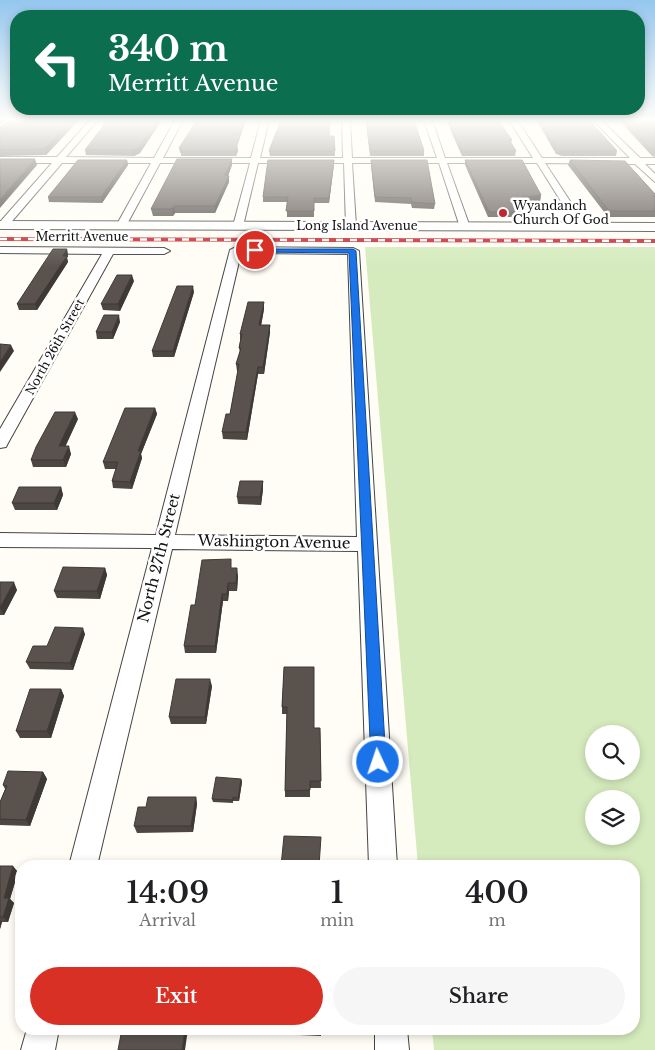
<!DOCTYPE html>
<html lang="en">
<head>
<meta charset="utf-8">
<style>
  body { margin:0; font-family:"Libre Baskerville",serif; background:#f6f6f6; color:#202124; height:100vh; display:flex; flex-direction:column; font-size:19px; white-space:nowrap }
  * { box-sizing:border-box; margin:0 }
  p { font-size:16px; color:#757577 }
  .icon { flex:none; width:28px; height:28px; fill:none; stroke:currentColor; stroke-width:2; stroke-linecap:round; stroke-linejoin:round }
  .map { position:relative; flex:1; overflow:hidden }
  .panel { position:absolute; left:15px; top:860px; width:625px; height:175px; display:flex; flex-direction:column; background:#fff; border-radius:20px; box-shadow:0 2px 8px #0003 }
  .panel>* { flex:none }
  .guide { position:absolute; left:10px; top:10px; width:635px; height:105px; border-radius:20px; box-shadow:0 2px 8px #0003; background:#0b6e4f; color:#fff; overflow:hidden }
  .controls { position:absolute; left:585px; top:725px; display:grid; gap:10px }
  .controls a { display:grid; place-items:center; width:55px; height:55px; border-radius:50%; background:#fff; box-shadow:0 2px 8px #0003; font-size:25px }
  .pin { position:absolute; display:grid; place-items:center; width:42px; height:42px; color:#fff; margin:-21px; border:2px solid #fff; border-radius:50%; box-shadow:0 1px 5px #0007 }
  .me { position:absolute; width:55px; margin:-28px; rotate:357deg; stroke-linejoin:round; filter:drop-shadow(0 0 4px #0008) }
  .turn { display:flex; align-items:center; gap:18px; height:105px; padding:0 15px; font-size:22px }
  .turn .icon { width:65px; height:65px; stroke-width:2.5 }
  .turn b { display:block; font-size:35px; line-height:42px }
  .eta { display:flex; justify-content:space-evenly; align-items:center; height:85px; text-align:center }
  .eta b { font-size:30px; font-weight:600; line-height:35px }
  .primary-button { display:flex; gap:10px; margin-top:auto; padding:10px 15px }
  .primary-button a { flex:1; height:58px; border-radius:30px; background:#d93025; color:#fff; font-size:20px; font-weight:600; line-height:58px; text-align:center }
  .primary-button a+a { background:#f6f6f6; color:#202124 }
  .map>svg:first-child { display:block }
  .green { fill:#d5ebbd; fill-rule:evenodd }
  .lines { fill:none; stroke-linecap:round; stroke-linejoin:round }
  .minor-casing { stroke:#444; stroke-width:2 }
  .tertiary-casing { stroke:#444; stroke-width:2 }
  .minor { fill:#fff; fill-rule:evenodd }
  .tertiary { fill:#fff; fill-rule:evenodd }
  .rail-casing { stroke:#c4262e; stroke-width:4 }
  .rail { stroke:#fff; stroke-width:2.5; stroke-dasharray:7; stroke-linecap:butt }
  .wall { fill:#4d4742 }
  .shaded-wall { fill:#3f3936 }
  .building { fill:#5a524d; stroke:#3f3936 }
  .route { fill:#1a73e8; stroke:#114b97 }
  .poi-dot { fill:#c4262e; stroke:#fff; stroke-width:2 }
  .labels { text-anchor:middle; stroke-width:5; stroke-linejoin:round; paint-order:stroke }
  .far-poi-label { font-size:12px; fill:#111; stroke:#fff; text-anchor:start }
  .far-street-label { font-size:12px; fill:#111; stroke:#fff }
  .street-label { font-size:15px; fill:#111; stroke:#fff }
</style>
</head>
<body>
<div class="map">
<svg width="655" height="1050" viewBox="0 0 655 1050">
  <rect width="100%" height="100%" fill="#fffdf5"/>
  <path class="green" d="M365 247H655V1050H434L432 1029H634V866H418ZM594 734H631V771H594ZM594 799H631V836H594Z"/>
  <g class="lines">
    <defs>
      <path id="minor" d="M90 120H98L66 157 154 158 175 120H183L163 158H251L261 120H269L260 158H343L342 120H350L352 158H437L424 120H432L445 158H533L509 120H517L542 158H630L593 120H601L640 158H655V164H645L655 174V182L635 164 545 163 587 227 582 230 577 227 537 163H447L470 227 465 230 460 227 439 163H352L356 226 351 229 346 226 344 163H258L243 226 238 229 233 226 250 163H160L126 226 121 229 116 226 151 163H62L7 227H0V222L52 163H0V157H57Z
        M0 247 164 248 170 251 164 254H113L8 443 6 447 0 448V429L102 254 0 253Z
        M236 247 353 248 359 251 397 866H369L358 551 172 549 97 866H69L152 548 0 547V533L156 535 230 250ZM241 253 348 254 357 537 175 535Z
        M27 1029H59L55 1050H21Z
        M375 1029H407L409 1050H375Z"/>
      <path id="tertiary" d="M0 221 655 223V231L0 229Z"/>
    </defs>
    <use href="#minor" class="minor-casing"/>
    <use href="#tertiary" class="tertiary-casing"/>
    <use href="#minor" class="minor"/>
    <use href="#tertiary" class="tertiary"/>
    <defs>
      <path id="rail" d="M0 239 655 241"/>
    </defs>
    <use href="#rail" class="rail-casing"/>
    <use href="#rail" class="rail"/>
  </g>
  <path class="wall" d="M79 120 46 155 0 156V127Z
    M103 120H162L140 153 134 156 86 155 85 150 105 124H103Z
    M246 120 237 146 238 151 236 156H181V153H180L179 148Z
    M366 120H414L424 151V156H370Z
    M446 120H498L512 140 511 143 516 151 515 156H462Z
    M535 120H589L617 151 616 156H562L556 154 538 123Z
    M619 120H655V157L652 156Z
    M280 124 329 136H334L335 156H270L269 151Z
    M127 160 128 165 102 203 49 202 48 197Z
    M334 160 329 203H314V217H287V202H263V197Z
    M371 160 435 204 434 209 412 208 411 204 375 202 371 165Z
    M465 160 541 195 540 201 518 203 522 212 521 217H488L465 165Z
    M570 160 655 194V217H608L568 165Z
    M232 165 228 176H229V182L215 213H175L173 216H153L151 209Z
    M67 249 68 256 67 258 68 262 37 310H19L17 304Z
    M134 281 120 311 103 310 101 304Z
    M194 292 174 357H153L152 351Z
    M264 309 261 325H270V332L264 374H258L247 440 223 439 222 432 230 414 238 371H237L236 364 240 352 239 348 240 341V334Z
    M120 322 113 339H97L96 332Z
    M155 408 157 414 141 454 142 458 132 489 113 488 112 481 116 469H105L103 462Z
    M78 419 65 446 71 454 66 467H33L31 460Z
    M263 481V489L261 505 238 504 237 497Z
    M61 487 63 495 57 510H15L12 503Z
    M233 567 232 568 238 576 237 591H229L228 601H223L216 653H185L184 646 195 605Z
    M105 568 107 575 100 599 57 598 54 591Z
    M0 582 17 590 4 615H0Z
    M85 634 73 670 30 669 26 662 47 646Z
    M284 667 314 728H320L321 788H310V797H285V791L287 714H282V707Z
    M212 686 206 724H171L169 717Z
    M61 689 64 696 51 738H20L16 731Z
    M43 772 47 779 30 826 0 825V802L5 789 3 785Z
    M241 779 242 782 239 801H233V803L213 802 212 799Z
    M196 797 197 804 193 832 137 833 134 826 146 807Z
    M0 866 18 872 10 899 14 903 8 922H2L0 929Z
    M321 1029V1036L276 1034 275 1030Z"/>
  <path class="shaded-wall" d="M0 120H7L0 125Z
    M73 120H79L46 155 44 149Z
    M158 120H162L140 153 134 156 133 150Z
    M244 120H246L237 146 238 151 236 156V146Z
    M35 159 37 165 0 208V199Z
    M232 159V165L226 181 225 175Z
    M127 160 128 165 102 203 101 197Z
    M334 160V165L329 203V198Z
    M229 176V182L215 213V206Z
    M541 195 540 201 514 204 515 198Z
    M174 206 175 213 173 216 172 209Z
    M67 249 68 256 67 258 68 262 37 310 35 304Z
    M132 275 134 281 120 311 118 304Z
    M193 286 194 292 174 357 173 351Z
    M264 302V309L260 332 259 325Z
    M119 315 120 322 113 339 112 332Z
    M270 325V332L264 374 263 367Z
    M11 345 14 351 0 372V362Z
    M258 367V374L247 440 246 432Z
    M155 408 157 414 141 454 142 458 132 489 130 482 138 451Z
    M75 412 78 419 62 454 59 446Z
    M69 446 71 454 66 467 63 460Z
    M263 481V489L261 505 260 497Z
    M61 487 63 495 57 510 54 503Z
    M105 568 107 575 100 599 97 591Z
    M237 568 238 576 237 591 236 583Z
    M14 582 17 590 4 615 0 608Z
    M228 583 229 591 228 601 227 594Z
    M222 594 223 601 216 653 215 646Z
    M83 628 85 634 73 670 70 663Z
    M210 679 212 686 206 724 205 717Z
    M61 689 64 696 51 738 47 731Z
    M43 772 47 779 30 826 26 820Z
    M241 779 242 782 239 801 238 798Z
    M196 797 197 804 193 832 191 826Z
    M13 866 18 872 10 899 14 903 8 922 3 917 4 898Z
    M0 920 2 922 0 929Z
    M185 1029H188L185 1050H182Z"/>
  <path class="building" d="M11 120H73L44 149 0 150V127Z
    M108 120H158L139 148 133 150H85Z
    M197 120H244L236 146H237L235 151H181L182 148H179Z
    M281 120H330L329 136H334L335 151H269Z
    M366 120H414L424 151H370Z
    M448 120H498L512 140H509L516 151H462Z
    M540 120H589L617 151H563L557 149Z
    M624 120H655V151H653Z
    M0 159H35L0 199Z
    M177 159H232L225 175 229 176 215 206H174L172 209H151Z
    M78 160H127L101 197H48Z
    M268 160H334L329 198H314V211H286L288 197H263Z
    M371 160H427L435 204 412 202 411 198 375 197Z
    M465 160H522L541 195 515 198 522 212H489Z
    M570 160 625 161 655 194V196H653L655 198V211H609Z
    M53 249H67L63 256H67L35 304H17Z
    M117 275H132L118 304H101Z
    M177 286H193L173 351H152Z
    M248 302H264L259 325H270L263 367H258L246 432H222L226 414H230L239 364H236L241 348H239L242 334H240Z
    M104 315H119L112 332H96Z
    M0 344 11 345 0 362Z
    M125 408H155L138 451H141L130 482 112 481 118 462H103Z
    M55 412H75L59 446H69L63 460H31L36 447Z
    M240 481H263L260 497H237Z
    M19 487H61L54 503H12Z
    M231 559V568H237L236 583H228L227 594H222L215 646H184L191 605H195L202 560Z
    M63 567 105 568 97 591H54Z
    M0 582H14L0 608Z
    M55 627 83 628 70 663 26 662 33 646H47Z
    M284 667H314V728H320L321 781H310V790L285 791 287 707H282Z
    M176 679H210L205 717H169Z
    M30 689H61L47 731H16Z
    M8 771 43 772 26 820 0 819V802L7 786 3 785Z
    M216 777 241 779 238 798 233 797V800L212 799Z
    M148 797H196L191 826H134L138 807H146Z
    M284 836 321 837 319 866H281Z
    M0 866H13L4 898H9L3 917H0Z
    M122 1029H185L182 1050H118Z
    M275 1029H321V1032L275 1030Z"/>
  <linearGradient id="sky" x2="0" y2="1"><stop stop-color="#95c6ee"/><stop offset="0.45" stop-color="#fffefa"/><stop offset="1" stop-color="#fffefa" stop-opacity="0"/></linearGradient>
  <rect width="655" height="267" fill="url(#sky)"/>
  <path class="route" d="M253 249H353L356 251 386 762 384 767 378 769 373 767 371 762 349 253 255 252Z"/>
  <circle class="poi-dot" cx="503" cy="213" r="5"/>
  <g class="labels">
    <g class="far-poi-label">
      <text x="513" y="210">Wyandanch<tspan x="513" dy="14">Church Of God</tspan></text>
    </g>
    <g class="far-street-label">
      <text x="357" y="230">Long Island Avenue</text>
      <text x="82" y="241">Merritt Avenue</text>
      <text transform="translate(55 347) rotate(-61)" y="4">North 26th Street</text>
    </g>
    <g class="street-label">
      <text transform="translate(274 542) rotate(1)" y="5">Washington Avenue</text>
      <text transform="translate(159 558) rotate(-76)" y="5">North 27th Street</text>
    </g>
  </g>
</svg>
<div class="controls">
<a><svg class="icon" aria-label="search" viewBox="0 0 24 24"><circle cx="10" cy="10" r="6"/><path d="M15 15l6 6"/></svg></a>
<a><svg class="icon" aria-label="layers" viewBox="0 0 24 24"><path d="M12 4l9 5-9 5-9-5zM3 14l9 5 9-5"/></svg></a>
</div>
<div class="pin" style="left:255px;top:250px;background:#d93025"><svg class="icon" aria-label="arrive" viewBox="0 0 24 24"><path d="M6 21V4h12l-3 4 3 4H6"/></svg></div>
<svg class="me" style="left:378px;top:762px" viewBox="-20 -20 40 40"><circle r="17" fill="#1a73e8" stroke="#fff" stroke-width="3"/><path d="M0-11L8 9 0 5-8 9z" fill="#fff"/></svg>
<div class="guide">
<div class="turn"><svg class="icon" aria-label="left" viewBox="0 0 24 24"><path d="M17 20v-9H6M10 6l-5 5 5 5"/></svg><div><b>340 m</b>Merritt Avenue</div></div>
</div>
<section class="panel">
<div class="eta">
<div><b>14:09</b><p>Arrival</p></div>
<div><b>1</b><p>min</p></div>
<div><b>400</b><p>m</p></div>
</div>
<div class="primary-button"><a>Exit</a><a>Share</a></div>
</section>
</div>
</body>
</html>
